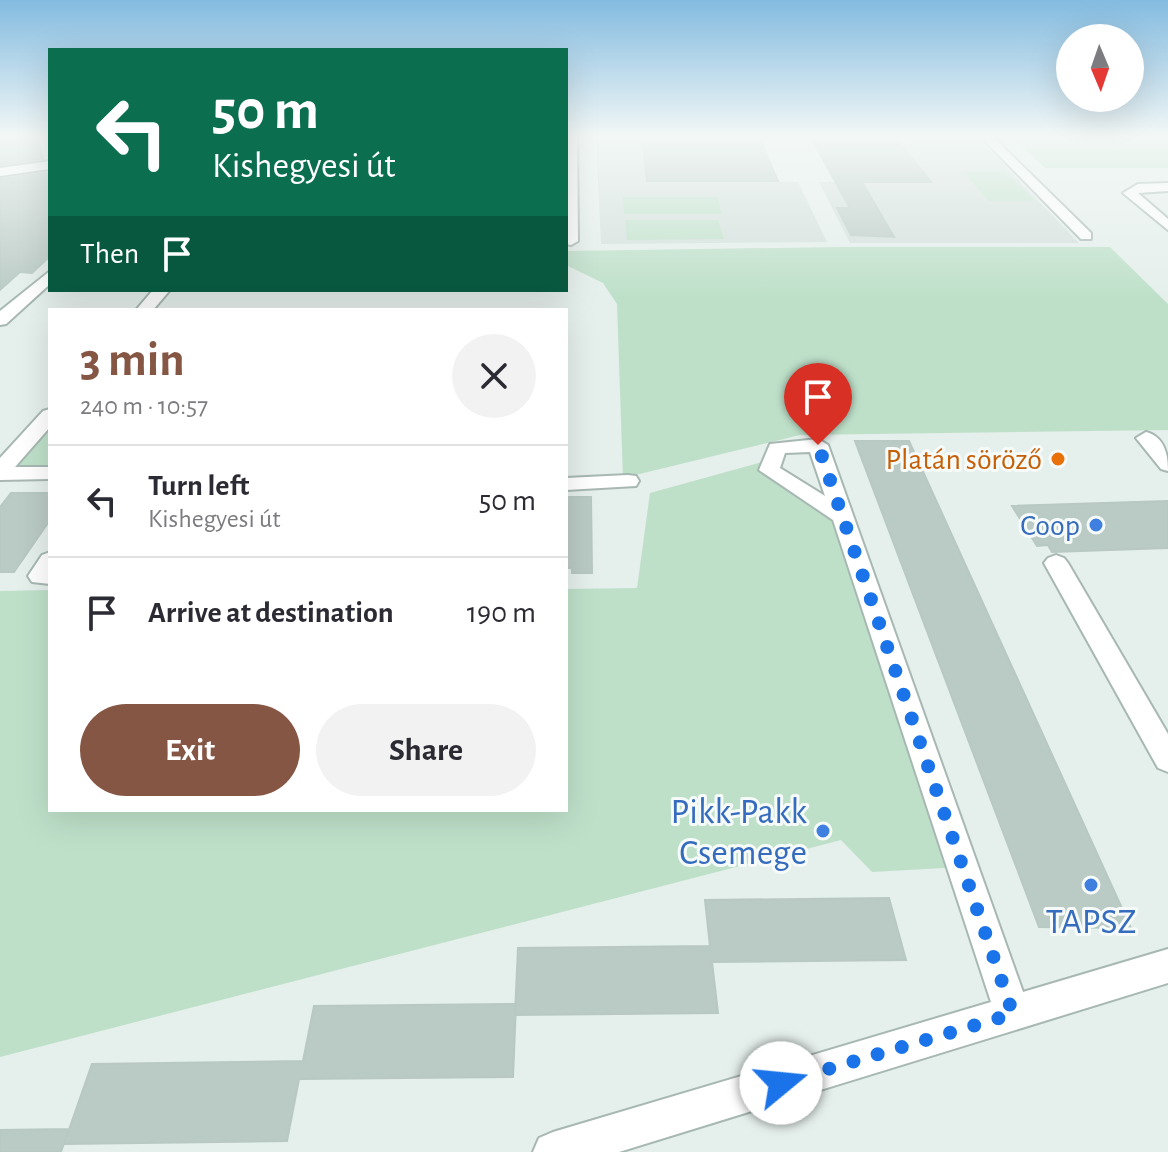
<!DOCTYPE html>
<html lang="en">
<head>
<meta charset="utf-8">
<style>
  body { margin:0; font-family:"Alegreya Sans",sans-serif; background:#f2f2f3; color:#2b2b33; height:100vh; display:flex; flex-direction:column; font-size:30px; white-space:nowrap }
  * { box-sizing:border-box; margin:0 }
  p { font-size:26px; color:#7c7c81 }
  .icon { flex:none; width:44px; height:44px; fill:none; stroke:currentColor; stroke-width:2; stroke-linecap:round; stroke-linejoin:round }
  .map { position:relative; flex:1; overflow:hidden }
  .sheet { position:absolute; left:48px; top:308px; width:520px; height:504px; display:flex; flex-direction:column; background:#fff; border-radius:0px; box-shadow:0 8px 32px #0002 }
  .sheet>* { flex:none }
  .hud { position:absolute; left:48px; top:48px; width:520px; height:244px; border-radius:0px; box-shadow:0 8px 32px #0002; background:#0b6e4f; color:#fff; overflow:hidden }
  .needle { width:52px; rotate:178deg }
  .tools { position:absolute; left:1056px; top:24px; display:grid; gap:16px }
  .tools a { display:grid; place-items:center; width:88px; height:88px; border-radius:50%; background:#fff; box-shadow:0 8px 32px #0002; font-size:40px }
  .pin { position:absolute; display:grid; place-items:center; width:68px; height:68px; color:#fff; margin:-82px -34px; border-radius:50% 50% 50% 0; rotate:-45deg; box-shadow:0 0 8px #0007 }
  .pin .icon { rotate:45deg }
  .me { position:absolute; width:88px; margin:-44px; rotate:73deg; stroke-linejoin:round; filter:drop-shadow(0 0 6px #0008) }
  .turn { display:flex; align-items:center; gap:28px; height:168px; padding:0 32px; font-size:36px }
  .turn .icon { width:104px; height:104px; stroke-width:2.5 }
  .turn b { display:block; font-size:56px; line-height:68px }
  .then { display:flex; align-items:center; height:76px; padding:0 32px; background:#0003; gap:16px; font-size:30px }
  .round { display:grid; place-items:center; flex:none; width:84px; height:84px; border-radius:42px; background:#f2f2f3 }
  .head { display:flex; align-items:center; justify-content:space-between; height:136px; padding:0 32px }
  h1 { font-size:48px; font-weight:600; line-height:60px; color:#865645 }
  .button { display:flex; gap:16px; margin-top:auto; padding:16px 32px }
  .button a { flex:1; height:92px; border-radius:48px; background:#865645; color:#fff; font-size:32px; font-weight:600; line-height:92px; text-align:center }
  .button a+a { background:#f2f2f3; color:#2b2b33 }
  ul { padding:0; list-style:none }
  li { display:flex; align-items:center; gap:24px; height:112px; padding:0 32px; border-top:2px solid #e1e1e2 }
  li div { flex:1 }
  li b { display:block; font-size:30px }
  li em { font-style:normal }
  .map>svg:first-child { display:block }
  .built { fill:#d3dfda }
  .green { fill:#bee0c9 }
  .building { fill:#bacac4; stroke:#b7c9c2; stroke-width:2 }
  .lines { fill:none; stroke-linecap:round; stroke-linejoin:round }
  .minor-casing { stroke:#a7b8b3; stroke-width:4 }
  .minor { fill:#fff; fill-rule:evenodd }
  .route { stroke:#1a73e8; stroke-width:14; stroke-dasharray:0 25.2 }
  .food-dot { fill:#e8710a; stroke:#f6fbf9; stroke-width:3 }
  .shop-dot { fill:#3f7fe0; stroke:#f6fbf9; stroke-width:3 }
  .labels { text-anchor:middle; stroke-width:6; stroke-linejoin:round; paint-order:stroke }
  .food-label { font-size:30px; fill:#c56008; stroke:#f6fbf9; text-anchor:end }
  .shop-label { font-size:30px; fill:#366cbe; stroke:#f6fbf9; text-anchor:end }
  .near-shop-label { font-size:36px; fill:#366cbe; stroke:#f6fbf9; text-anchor:end }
</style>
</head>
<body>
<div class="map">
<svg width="1168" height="1152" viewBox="0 0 1168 1152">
  <rect width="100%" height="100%" fill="#e5efeb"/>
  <path class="built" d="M596 138 761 142 779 182H798L827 242 601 244Z
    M907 140H980L1079 243H850L819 182H835L813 142H899L902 146H910Z"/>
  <path class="green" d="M1011 136H1168V168H1045Z
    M963 172H1006L1035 201H989Z
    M623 197H717L722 214H624Z
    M625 220H718L724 239 627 240Z
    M840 247H1110L1168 304V430L800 435 623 478 617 304 603 283 566 265V251Z
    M50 415V473L0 471Z
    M773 459 769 469 843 517 962 867 872 872 841 840 0 1057V591L50 590V810H566V589L637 588 650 493Z"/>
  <path class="building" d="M37 137 43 159 0 165V140Z
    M761 142 778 181H647L643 143Z
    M813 142H899L931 182H862L894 237 851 235 837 208H850Z
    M46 173 50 175V256L32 273 20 272 0 290V179Z
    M855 441H909L1131 928 1039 927Z
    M11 493H50V520L14 572H0V507Z
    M566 497H591L592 573H572V568H566Z
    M1168 501V548L1052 552 1048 545 1037 546 1012 506Z
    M889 898 906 960 712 962 718 1013 515 1015 518 948 710 946 705 900Z
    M516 1004 513 1077 299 1079 287 1141 64 1144 92 1064 303 1061 314 1006Z
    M69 1129 61 1152H0V1130Z"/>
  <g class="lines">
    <defs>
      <path id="minor" d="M566 136H577L578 241 571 245 566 244Z
        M980 136H992L1091 233V239H1081Z
        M50 161V169L0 176V168Z
        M1168 183V191L1138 193 1168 219V230L1123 193 1138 184Z
        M50 271V284L6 324 0 325V311Z
        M153 290H170L153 310H136Z
        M50 409V427L15 467H50V479L0 480V458L43 411Z
        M1146 432C1165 437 1168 455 1168 471L1161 469 1136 438Z
        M818 439 828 445 1023 992 1168 949V983L619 1152H533L539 1138 553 1132 991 1002 833 520 759 470 770 444ZM810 452 825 496 780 468 785 453Z
        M628 475 636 476 639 481 636 486 566 490V478Z
        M50 552V584L32 582 28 576 42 555Z
        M1056 555 1064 558 1068 563 1168 734V772L1158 768 1044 563 1048 558Z"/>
    </defs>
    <use href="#minor" class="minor-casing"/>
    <use href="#minor" class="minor"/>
  </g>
  <linearGradient id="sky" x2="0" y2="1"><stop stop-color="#83bbe0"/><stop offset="0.46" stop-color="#f3f8f6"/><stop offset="1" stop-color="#f3f8f6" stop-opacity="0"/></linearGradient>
  <rect width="1168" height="297" fill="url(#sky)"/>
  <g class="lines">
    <path class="route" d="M781 1083 1013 1014 818 445"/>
  </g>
  <circle class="food-dot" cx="1058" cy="459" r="8"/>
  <g class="shop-dot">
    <circle cx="1096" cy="525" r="8"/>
    <circle cx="823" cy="831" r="8"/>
    <circle cx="1091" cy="885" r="8"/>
  </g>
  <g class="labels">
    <g class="food-label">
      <text x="1042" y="469">Platán söröző</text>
    </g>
    <g class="shop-label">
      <text x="1080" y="535">Coop</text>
    </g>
    <g class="near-shop-label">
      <text x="807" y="823">Pikk-Pakk<tspan x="807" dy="41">Csemege</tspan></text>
      <text x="1091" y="933" text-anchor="middle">TAPSZ</text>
    </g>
  </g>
</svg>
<div class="tools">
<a><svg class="needle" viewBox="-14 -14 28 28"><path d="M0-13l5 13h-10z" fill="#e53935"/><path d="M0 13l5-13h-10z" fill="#7c7c81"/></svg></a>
</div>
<div class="pin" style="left:818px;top:445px;background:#d93025"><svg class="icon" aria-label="arrive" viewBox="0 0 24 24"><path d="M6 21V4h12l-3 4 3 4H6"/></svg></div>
<svg class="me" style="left:781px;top:1083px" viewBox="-20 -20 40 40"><circle r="19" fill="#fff"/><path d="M0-13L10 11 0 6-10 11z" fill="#1a73e8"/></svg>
<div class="hud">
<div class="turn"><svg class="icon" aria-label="left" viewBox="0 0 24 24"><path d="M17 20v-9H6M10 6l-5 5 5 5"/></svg><div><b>50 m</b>Kishegyesi út</div></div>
<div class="then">Then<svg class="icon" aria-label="arrive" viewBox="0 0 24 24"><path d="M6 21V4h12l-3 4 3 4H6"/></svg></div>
</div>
<section class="sheet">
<div class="head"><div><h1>3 min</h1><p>240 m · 10:57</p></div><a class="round"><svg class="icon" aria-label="close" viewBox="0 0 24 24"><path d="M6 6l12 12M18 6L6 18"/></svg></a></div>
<ul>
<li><svg class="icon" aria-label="left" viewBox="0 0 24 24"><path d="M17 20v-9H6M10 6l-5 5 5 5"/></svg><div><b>Turn left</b><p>Kishegyesi út</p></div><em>50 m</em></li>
<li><svg class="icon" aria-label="arrive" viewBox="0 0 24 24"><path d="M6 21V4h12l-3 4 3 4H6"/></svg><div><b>Arrive at destination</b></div><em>190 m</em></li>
</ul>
<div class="button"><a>Exit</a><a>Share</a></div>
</section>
</div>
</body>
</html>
